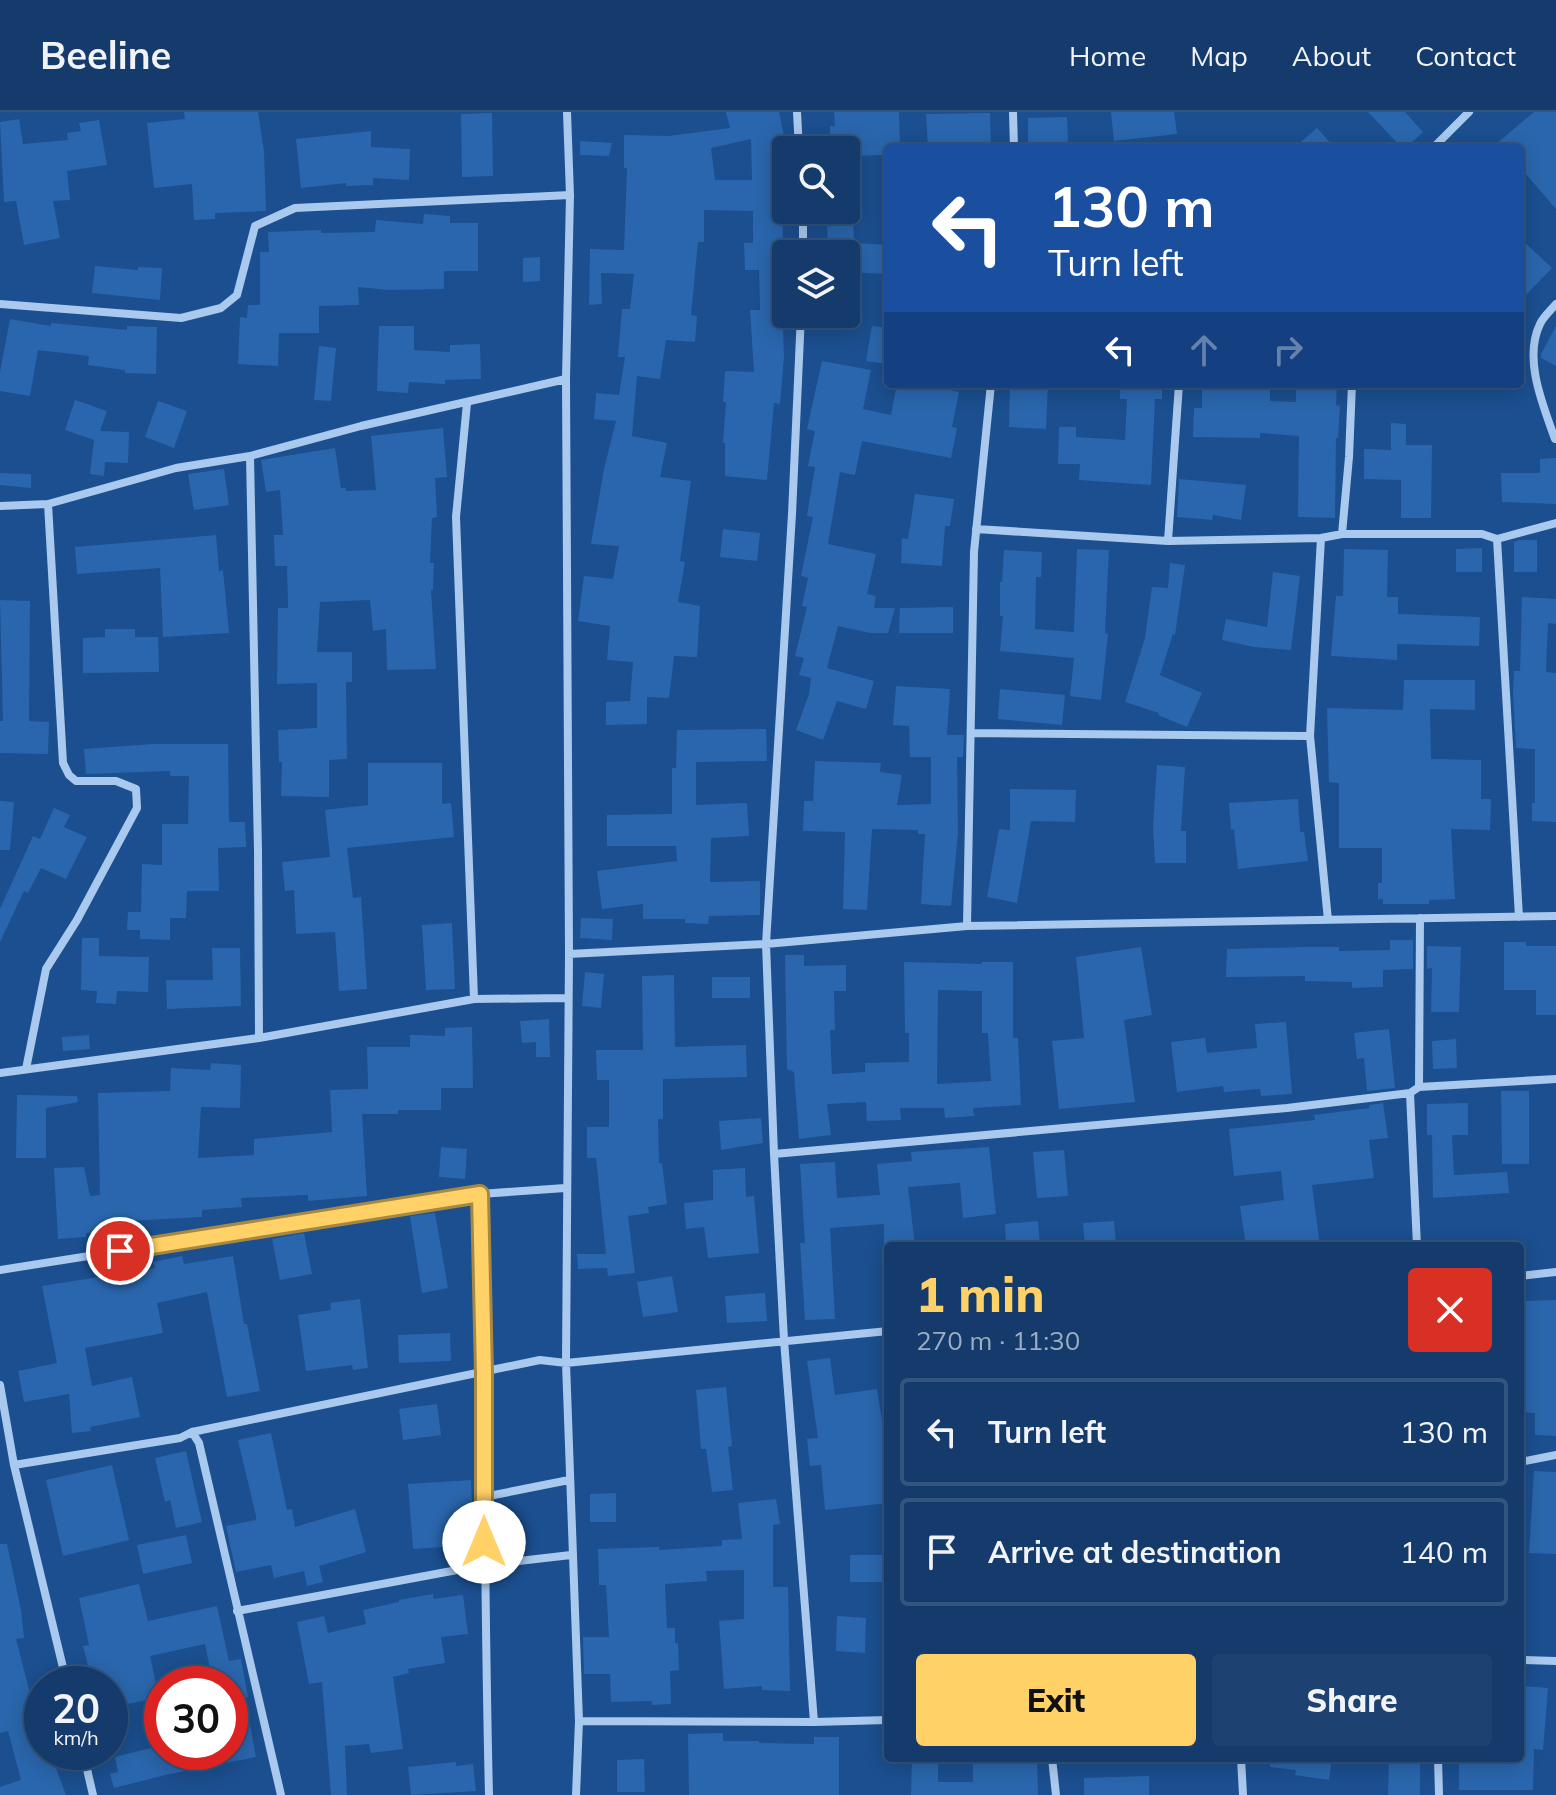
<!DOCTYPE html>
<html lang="en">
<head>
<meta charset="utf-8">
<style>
  body { margin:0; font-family:Mulish,sans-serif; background:#1d4271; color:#f1f3f6; height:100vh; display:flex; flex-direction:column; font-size:30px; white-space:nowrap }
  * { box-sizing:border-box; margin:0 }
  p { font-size:26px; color:#9dadc1 }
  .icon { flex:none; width:44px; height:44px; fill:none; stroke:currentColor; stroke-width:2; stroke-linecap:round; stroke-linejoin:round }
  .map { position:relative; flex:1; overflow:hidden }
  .details { position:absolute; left:884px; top:1130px; width:640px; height:520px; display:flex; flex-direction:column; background:#143b6b; border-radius:8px; box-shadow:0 4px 20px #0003,0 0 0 2px #33557e }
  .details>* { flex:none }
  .banner { position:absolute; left:884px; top:32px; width:640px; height:244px; border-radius:8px; box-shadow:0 4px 20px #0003,0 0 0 2px #33557e; background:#1a4fa0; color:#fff; overflow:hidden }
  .buttons { position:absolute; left:772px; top:24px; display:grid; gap:16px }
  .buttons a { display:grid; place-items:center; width:88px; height:88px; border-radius:8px; background:#143b6b; box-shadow:0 4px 20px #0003,0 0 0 2px #33557e; font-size:40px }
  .speed { position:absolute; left:24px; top:1554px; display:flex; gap:16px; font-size:40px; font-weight:700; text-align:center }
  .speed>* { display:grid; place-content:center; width:104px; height:104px; border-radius:50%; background:#143b6b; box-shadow:0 4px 20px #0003,0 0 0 2px #33557e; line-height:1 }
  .speed small { font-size:20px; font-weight:400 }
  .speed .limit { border:12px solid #d22; background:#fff; color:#111 }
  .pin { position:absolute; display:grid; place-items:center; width:68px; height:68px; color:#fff; margin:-34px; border:4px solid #fff; border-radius:50%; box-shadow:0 2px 8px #0007 }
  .me { position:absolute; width:88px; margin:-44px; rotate:0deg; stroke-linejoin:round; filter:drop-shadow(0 0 6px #0008) }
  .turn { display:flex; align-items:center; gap:28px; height:168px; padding:0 32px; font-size:36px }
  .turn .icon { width:104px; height:104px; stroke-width:2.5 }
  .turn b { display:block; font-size:56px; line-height:68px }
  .lanes { display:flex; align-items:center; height:76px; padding:0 32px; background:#0003; justify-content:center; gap:40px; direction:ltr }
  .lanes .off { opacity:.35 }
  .round { display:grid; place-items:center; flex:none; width:84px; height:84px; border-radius:8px; background:#1d4271 }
  .summary { display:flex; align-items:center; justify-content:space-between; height:136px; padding:0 32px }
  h1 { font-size:48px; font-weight:800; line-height:60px; color:#ffd166 }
  .primary-button { display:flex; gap:16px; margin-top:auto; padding:16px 32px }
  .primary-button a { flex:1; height:92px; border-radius:8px; background:#ffd166; color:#111; font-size:32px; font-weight:800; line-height:92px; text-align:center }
  .primary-button a+a { background:#1d4271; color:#f1f3f6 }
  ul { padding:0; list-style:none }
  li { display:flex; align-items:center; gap:24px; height:108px; margin:0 16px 12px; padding:0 16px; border:4px solid #33557e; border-radius:8px }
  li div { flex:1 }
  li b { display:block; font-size:30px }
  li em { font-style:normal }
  header { display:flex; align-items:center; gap:48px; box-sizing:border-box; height:112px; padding:0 40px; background:#143b6b; border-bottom:2px solid #33557e }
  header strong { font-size:38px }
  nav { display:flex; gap:44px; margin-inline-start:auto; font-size:28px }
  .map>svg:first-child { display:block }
  .building { fill:#2a66ad; fill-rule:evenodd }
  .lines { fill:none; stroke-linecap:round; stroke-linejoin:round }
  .street { stroke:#a9c9ee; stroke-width:8 }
  .route-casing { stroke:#a68842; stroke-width:20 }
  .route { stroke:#ffd166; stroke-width:14 }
</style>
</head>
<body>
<header>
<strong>Beeline</strong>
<nav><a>Home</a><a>Map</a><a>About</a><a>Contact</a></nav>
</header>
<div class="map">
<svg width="1556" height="1683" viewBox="0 0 1556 1683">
  <rect width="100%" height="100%" fill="#1b4f8f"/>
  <path class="building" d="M184 0H258L264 39 266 99 215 101V107L194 108 192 72 154 76 147 11 185 7Z
    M726 0H779L786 33V99H782L786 215H783L784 245 780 292 774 291 767 368 725 364V331H723L726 290H723L725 259 754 260 750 198H760L759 158H745L744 131H753V99L704 98V130H698L691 203 697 204 695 230 666 228 660 267 637 264 632 324 667 331 660 365 691 369 680 449 685 450 678 490 700 494 697 545 674 544 669 586 647 585V612L606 613V590L630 589 633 550 607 548 610 514 578 509 584 464 613 467 619 434 591 432 604 357 616 309 594 307 596 281 619 283 625 245H618L622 197H630L634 162 601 161 602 192 589 193 590 137 624 138 627 56H624V23L669 24 730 16ZM751 27 752 68H715L711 36Z
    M834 0H899L900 36H888V43L846 44V38H830V14H835Z
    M1111 0H1174L1177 22 1114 29Z
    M1368 0H1405L1423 20 1406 36H1402Z
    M1534 0H1556V97L1520 55V36H1491Z
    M492 1 493 64 462 65 461 2Z
    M990 1 991 36H928L926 2Z
    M1067 5 1068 31 1028 32V6Z
    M19 7 23 32 68 28 67 21 81 19 79 11 99 8 107 53 67 59 70 88 53 89 60 126 24 133 16 89 4 90 0 10Z
    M1317 16 1335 36H1294Z
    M371 19V35L410 37 409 68 373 66V73L346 74V71L301 76 296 27Z
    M580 29 612 31 609 44 580 43Z
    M853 99 854 131 888 133V162L846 160V142H828L827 100Z
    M424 102 450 104V111H478V159H444V177L388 178 358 175 359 193 319 194V221H279L278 254 238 252 240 205 247 206 248 193H260V140H269L268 120 321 118V121L375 120 376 108 423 112Z
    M1520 126 1552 156 1520 189Z
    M540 145V169L523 170V146Z
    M95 154 138 158V155L162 156 160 188 92 181Z
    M10 207 51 214V211L127 218V214L157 215 156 262 125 261V258L88 253 89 244 38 238 30 284 0 279V260Z
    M379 214H414V238L450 240V233L480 232 481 267 445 268V272L409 270 408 281 377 279Z
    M872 214 888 216V252L866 249Z
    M1556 214V254L1541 246V242Z
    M319 234 336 236 331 289 314 288Z
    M822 249 871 258 863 297 891 303 897 272H922L959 280 952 315 957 316 951 346 862 329 855 363 840 360 828 432 876 442 867 482 876 484 874 496H895L888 521H870L838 514 827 556 874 569 866 597 837 589 823 628 796 618 809 582 811 566 799 563 804 546 795 544 807 495 802 494 808 466 801 464 813 405 807 404 815 355 808 354 815 319 807 317Z
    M1010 272H1048L1046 317 1009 315Z
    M1120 272H1162V287H1155L1151 373 1079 368 1080 352H1058L1059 315H1076V325L1125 328 1127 287H1120Z
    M1202 272H1270V289L1296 290V272H1337L1336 293 1340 294 1338 326H1336L1335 406 1298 405 1299 324 1260 321V326L1193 325 1194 296H1202Z
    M75 288 107 299 100 319 129 320 128 351 105 350 104 364 90 362 94 328 65 318Z
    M158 289 187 299 174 336 145 325Z
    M1391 311 1406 312V333H1432L1431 406H1401V368L1364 367V337L1391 338Z
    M443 316 447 365 435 366 437 405 432 406 430 451H434L433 478H431L436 557 387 558 386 517 373 519 370 488 320 490 317 540H352V570H346L347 647 329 648V685L281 684 282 650H279L278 618 317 616V571L277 572 278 496H288L287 454H275L274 423H283L280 378 266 380 261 348 335 336 341 376H346V379L376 378 371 324Z
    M1556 346V392L1502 390 1501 361H1540V347Z
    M224 357 229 393 194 398 188 362Z
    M0 361 31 362V376L0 373Z
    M1179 367 1246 373 1241 408 1213 403 1212 408 1177 405Z
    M915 382 954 387 950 414H945L942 454 901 451 902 426 908 427Z
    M723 417 760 421 757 449 720 445Z
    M216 423 219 459 223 458 229 521 163 525 160 456 77 462 75 435Z
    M1519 428H1537V460H1514V430Z
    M1482 436V460H1456V437Z
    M1077 437 1109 438 1105 521 1108 522 1101 588 1070 584 1074 546 1000 539 1003 504H1000V470H1002L1004 438 1042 440 1041 465H1036L1035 517 1074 520Z
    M1344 437 1388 438 1387 485H1398V502L1480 505 1479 534 1397 532V548L1331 544 1336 484H1343Z
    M1170 451 1185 453 1175 523 1173 522 1160 563 1202 581 1187 615 1158 603 1159 601 1125 590 1145 526 1152 475 1168 476Z
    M1273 460 1300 464 1291 538 1254 535 1222 528 1226 507 1267 515Z
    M1522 485 1556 487V512L1548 511 1546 560 1556 561V710L1532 709V691H1535V637L1516 636 1513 581 1514 559H1520Z
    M0 488 30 489 29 609 49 610 48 642 0 641V609H3Z
    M953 495V521H899L900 496Z
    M105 517H135V525H158L159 560 83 561V526L105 525Z
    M1404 568H1475V598L1430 597 1431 647 1481 648V687H1491L1490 718 1451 717 1455 787 1429 788V792H1383V787H1378V771H1382V736H1339V671L1329 670 1327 596 1403 598Z
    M896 574 950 577 947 623H964L963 645H957L958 722 951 794 921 792 925 722H918V718L872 717 867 798 843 797 845 720 803 719 804 689H813L815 649 881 651 880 660 902 663 897 693 931 692V645H910L909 614 893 613Z
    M1000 577 1065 583 1062 613 998 607Z
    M766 617 767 649 696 650V693L747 691 749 724 711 726 710 770 760 769V803L709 804 708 812 685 811V807H643V792L602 797 597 759 677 749 676 734H607V703L672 702V656H676L677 618Z
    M153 632H228L229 710H245L246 735 218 736 219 779H187L186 806H170V828L140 827V818H127L128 800H141L142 752 162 753V712H188L189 664H170V659L86 662 84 637Z
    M368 651H442V692L451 691 454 725 347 736 353 786 361 785 367 877 339 879 335 820 296 822 294 778 285 779 282 750 330 745 325 698 368 693Z
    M1157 653 1185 655 1181 719H1186V751H1155L1153 714Z
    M1010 677 1076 678 1075 710 1031 709 1017 791 987 785 999 717 1010 718Z
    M1298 687 1300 720H1304L1308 749 1238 757 1234 717 1231 718 1229 691Z
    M0 689 14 690 10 738H0Z
    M54 696 70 703 64 715 87 725 66 767 41 756 28 781 24 779 0 830V797L33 724 40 727Z
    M581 806 613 807 612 828 580 826Z
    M452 811 455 877 426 878 422 813Z
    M82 826H99V844L149 845 148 880 117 879 116 892 96 891 97 879 81 878Z
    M1390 828H1413V857L1383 858V875L1352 876V870L1305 869V864L1226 865 1227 837 1305 835H1339V839L1390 838Z
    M1504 830H1526V834H1556V903H1536V878H1504Z
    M1427 834 1461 835 1459 900H1431L1432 856 1427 857Z
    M1141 835 1152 903 1124 908 1135 990 1059 997 1052 929 1084 926 1076 845Z
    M212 836H240L241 894 167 897 166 868H213Z
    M785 843H804V854L846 853V879H834L835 918H830L832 962 865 960V951L909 950V921H905L904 850 982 852V850H1013V926H1018L1021 993 973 996 974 1004 945 1006 944 996H900L901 1008 867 1009 866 990 827 992 831 1023 799 1027 794 960 787 957ZM938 878 982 879V921H988L991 969 937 972Z
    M585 860 604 862 601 896 582 894Z
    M674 863 675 935 746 933 747 965 663 967V1007H658L659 1051H662L667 1092 648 1095 649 1101 628 1104 635 1161 608 1164 607 1156 578 1157 577 1142H606L596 1046H587V1015H609V968H597L596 938H643L642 864Z
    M712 865H750V886H712Z
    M549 907 550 945H536V930L522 931 520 909Z
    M1286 910 1292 982 1261 984 1260 977 1224 980 1223 974 1177 980 1171 930 1205 926 1207 941 1257 936 1255 912Z
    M472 915 473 976H441V998H398V1002H362L367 1084 308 1089V1083L241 1086 242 1095 202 1098V1105L128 1109V1117L86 1121V1125L58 1127 54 1056 84 1055 90 1084 100 1083 98 981 170 979 171 956 210 958 211 951 241 953 240 996 201 995 198 1046 254 1043V1027L332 1020 330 978 368 977 367 935H410V923L445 924V916Z
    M1389 917 1395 976 1367 979 1364 946 1357 947 1354 921Z
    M89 923 90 937 63 939 62 925Z
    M1456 927 1457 956 1433 957 1432 929Z
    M1501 979H1529V1052H1502Z
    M17 983 77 984 78 990 46 996V1046H16Z
    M1383 991 1388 1026 1369 1028 1374 1066 1312 1073 1320 1134H1246L1240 1094 1284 1088 1281 1059 1234 1064 1229 1017 1315 1008 1314 1003 1369 996V993Z
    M1468 991V1023H1452L1454 1063 1507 1060 1509 1081 1433 1086 1432 1023H1427V992Z
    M761 1006 763 1031 721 1038 719 1009Z
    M441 1035 467 1037 465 1067 439 1065Z
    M989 1035 996 1102 963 1106 960 1071 908 1075 915 1134H884V1112L830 1116 835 1207 805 1208 800 1131H805L800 1052 835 1050 837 1086 880 1083 877 1052 912 1049 911 1040Z
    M1064 1038 1068 1084 1037 1086 1033 1040Z
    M745 1056 746 1085 754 1084 759 1141 708 1146 704 1115 686 1117 684 1091 713 1088V1058Z
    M435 1101 448 1176 422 1181 410 1104Z
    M1038 1109 1040 1134H1006L1005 1112Z
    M1114 1109 1116 1134H1085L1083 1111Z
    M304 1121 312 1162 280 1168 272 1127Z
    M182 1144 184 1152 233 1144 244 1212H247L260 1279 227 1285 207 1180 157 1191 163 1221 85 1236 92 1274 132 1265 140 1305 90 1315 91 1319 72 1321 69 1282 24 1290 18 1259 57 1251 42 1174 155 1156 153 1150Z
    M672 1164 678 1200 643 1205 637 1170Z
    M765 1181 767 1209 727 1211 725 1184Z
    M360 1187 368 1256 353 1258 352 1253 306 1259 298 1203 331 1198 330 1191Z
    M1556 1188V1324L1535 1323V1301L1520 1300V1189Z
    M450 1221 451 1249 399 1251 398 1223Z
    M830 1246 835 1283 877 1277 888 1346V1391L825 1398 821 1353 810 1354 807 1327 818 1326 807 1249Z
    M726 1275 732 1334 728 1335 733 1378 712 1380 706 1337H701L696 1278Z
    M437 1292 441 1323 403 1328 399 1297Z
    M271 1321 287 1398 292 1397 295 1415 355 1397 366 1440 319 1454 323 1470 307 1474 304 1459 274 1466 271 1453 236 1460 226 1414 256 1408V1404L238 1328Z
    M186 1339 202 1410 176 1416 170 1388 165 1390 155 1346Z
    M112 1353 129 1428 63 1444 46 1368Z
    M1534 1359 1556 1360V1442L1529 1441Z
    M471 1368 474 1433 413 1437 408 1372Z
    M616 1381V1410H590V1382Z
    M776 1387 780 1412 773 1413V1475H788L790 1579 762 1578V1574L724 1577 719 1509 744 1507V1458L706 1459 707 1469 665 1472 667 1516H675V1531H678L679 1558 670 1559 671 1592 652 1593V1589L611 1590 610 1562H584L583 1525H609L606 1473H599L598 1437 659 1435V1438L722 1434V1428L742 1427 738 1391Z
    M186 1423 192 1451 143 1462 137 1433Z
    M0 1432H7L21 1498 24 1526 16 1527 30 1581 38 1579 42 1596V1640H50L66 1683H0V1675L21 1668 8 1619 0 1621Z
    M850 1443H882V1470H850Z
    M139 1472 148 1509 217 1494 229 1549 241 1547 248 1585 245 1586 256 1645 165 1663 114 1676 110 1662 118 1660 115 1645 159 1634 160 1640H230V1572H213L205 1532 150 1544 159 1585 110 1596V1572H93L83 1534 89 1533 79 1486Z
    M433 1482 434 1487 463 1483 468 1522 441 1525 445 1551 408 1557 409 1561 393 1565 403 1637 371 1641 369 1632 345 1634 347 1683H331L322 1570 309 1572 297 1510 324 1504 328 1521 366 1512 363 1498 399 1490V1488Z
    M837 1504 866 1506 865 1541 836 1539Z
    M1523 1574 1548 1576 1543 1638 1534 1637 1533 1678H1459V1646H1520Z
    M723 1621V1629H759V1631L814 1632V1625H839V1683H689L688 1622Z
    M912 1646H938V1670H973V1646H1037L1038 1683H911Z
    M1270 1646H1332L1329 1668 1295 1663 1296 1658 1270 1655Z
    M644 1647 645 1680H617V1648Z
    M1389 1649H1420V1683H1388Z
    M456 1650V1654L473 1652 476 1679 411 1683 408 1655Z
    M1149 1664V1683H1084V1666Z"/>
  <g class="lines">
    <path class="street" d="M567 0 570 83 566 267 569 842 566 1251 579 1609 576 1683
      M797 0 799 38
      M1013 0 1014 36
      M1433 36 1469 0
      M803 98V142
      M0 192 181 206 221 196 237 183 255 114 295 96 570 83
      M801 202 792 402 766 832 774 1042 784 1228 814 1610
      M467 291 456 405 474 887
      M1555 327C1543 293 1523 247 1540 212 1543 205 1551 198 1556 192
      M250 344 258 739 259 926
      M0 394 48 392 176 356 250 344 361 314 566 267
      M976 417 1168 429 1179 272
      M1342 422 1349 345 1352 272
      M1321 426 1310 624 1328 808
      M1497 427 1556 411
      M1168 429 1321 426 1342 422H1482L1497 427 1519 805
      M973 621 1310 624
      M967 814 974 440 991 272
      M569 842 766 832 967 814 1556 804
      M26 957 46 857 77 808 137 696 136 677 116 669H76L69 663 63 651 48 392
      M0 961 259 926 474 887 568 886
      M1419 975 1556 967
      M774 1042 1287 996 1410 981
      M480 1082C485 1282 484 1483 489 1683
      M1417 1134 1410 981 1419 975 1420 806
      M0 1158 480 1082 565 1076
      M1520 1164 1556 1160
      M0 1273 14 1353 67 1572
      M192 1320 540 1248 566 1251 888 1219
      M1520 1350 1556 1343
      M14 1353 180 1326 192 1320 199 1331 281 1683
      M484 1385 569 1368
      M237 1499 484 1453 571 1443
      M1520 1548 1556 1549
      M579 1609 814 1610 888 1608
      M83 1640 93 1683
      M1052 1646 1056 1683
      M1241 1646 1243 1683
      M1438 1646 1439 1683"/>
  </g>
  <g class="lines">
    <defs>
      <path id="route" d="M120 1139 480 1082 484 1261V1430"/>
    </defs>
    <use href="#route" class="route-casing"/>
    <use href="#route" class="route"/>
  </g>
</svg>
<div class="buttons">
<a><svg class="icon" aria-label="search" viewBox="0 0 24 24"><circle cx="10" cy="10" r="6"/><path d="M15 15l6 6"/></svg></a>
<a><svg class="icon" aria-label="layers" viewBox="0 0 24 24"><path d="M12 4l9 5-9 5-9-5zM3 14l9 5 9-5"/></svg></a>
</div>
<div class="speed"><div>20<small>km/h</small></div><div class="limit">30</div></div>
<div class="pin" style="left:120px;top:1139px;background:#d93025"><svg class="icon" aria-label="arrive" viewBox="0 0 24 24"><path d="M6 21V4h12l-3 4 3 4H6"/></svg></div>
<svg class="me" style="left:484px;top:1430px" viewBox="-20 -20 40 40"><circle r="19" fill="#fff"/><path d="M0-13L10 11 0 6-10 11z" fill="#ffd166"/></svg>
<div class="banner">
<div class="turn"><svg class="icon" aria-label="left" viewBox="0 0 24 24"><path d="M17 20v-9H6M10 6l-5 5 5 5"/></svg><div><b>130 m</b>Turn left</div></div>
<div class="lanes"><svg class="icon" aria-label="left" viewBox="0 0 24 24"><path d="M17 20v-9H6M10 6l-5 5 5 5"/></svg><svg class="icon off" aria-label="ahead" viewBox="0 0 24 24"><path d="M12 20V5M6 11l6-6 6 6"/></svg><svg class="icon off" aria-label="right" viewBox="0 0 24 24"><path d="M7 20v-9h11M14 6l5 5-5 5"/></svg></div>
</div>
<section class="details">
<div class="summary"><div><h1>1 min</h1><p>270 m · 11:30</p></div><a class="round" style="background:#d93025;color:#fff"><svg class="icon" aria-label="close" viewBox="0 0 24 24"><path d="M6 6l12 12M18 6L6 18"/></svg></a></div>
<ul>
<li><svg class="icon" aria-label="left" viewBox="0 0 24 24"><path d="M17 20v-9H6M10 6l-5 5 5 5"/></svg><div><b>Turn left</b></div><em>130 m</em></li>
<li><svg class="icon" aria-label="arrive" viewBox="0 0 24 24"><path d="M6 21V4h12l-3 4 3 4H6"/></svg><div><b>Arrive at destination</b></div><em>140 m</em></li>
</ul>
<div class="primary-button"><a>Exit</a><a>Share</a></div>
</section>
</div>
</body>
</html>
